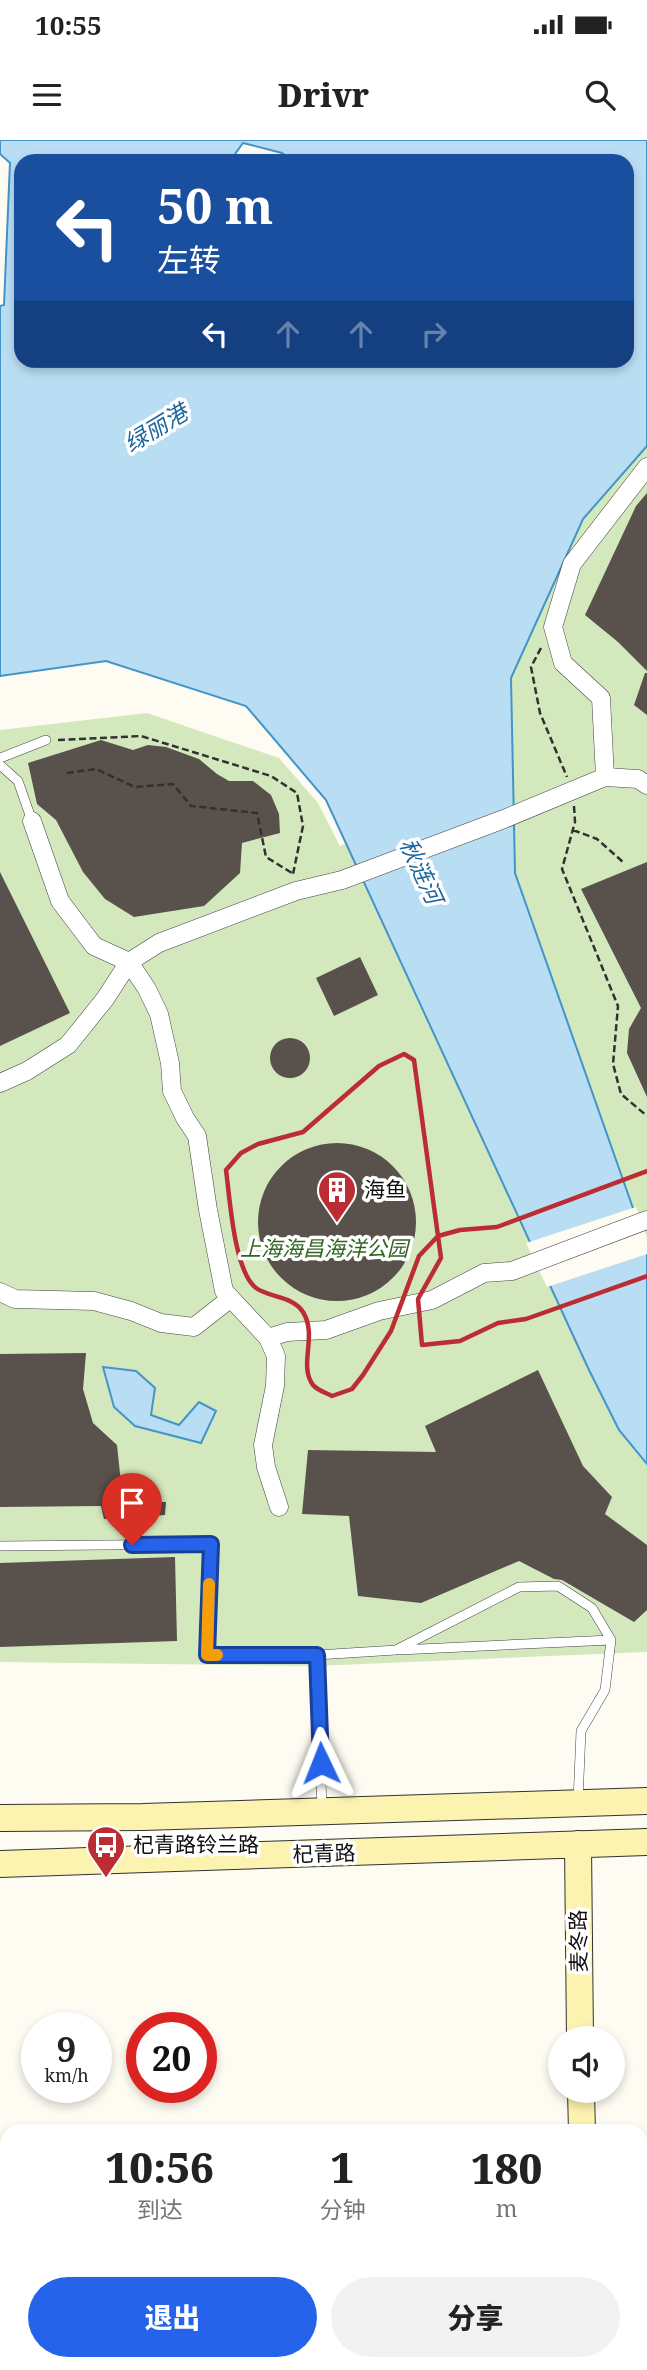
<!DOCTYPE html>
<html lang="zh">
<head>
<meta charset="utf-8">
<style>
  body { margin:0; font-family:"Noto Serif","Noto Sans SC",serif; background:#f2f2f2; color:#222; height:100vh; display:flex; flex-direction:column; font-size:26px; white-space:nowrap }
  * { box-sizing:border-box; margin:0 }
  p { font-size:23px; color:#767676 }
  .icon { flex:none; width:38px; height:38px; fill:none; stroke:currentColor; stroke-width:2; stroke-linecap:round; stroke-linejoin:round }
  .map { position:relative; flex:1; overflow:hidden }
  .panel { position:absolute; left:0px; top:1984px; width:648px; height:247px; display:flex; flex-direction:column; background:#fff; border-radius:21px 21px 0 0; box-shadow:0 4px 10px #0003 }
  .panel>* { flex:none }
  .top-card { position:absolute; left:14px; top:14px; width:620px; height:214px; border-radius:21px; box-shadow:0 4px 10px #0003; background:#1a4fa0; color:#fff; overflow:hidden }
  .buttons { position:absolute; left:548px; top:1886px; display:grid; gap:14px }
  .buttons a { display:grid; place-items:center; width:77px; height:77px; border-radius:50%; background:#fff; box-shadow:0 4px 10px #0003; font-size:35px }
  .speed { position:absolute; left:21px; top:1872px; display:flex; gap:14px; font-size:35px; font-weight:700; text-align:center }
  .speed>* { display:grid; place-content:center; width:91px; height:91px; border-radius:50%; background:#fff; box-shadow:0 4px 10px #0003; line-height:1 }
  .speed small { font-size:18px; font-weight:400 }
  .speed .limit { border:10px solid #d22; background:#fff; color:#111 }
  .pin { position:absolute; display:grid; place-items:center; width:60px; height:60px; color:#fff; margin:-72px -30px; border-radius:50% 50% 50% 0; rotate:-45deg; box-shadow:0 0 7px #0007 }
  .pin .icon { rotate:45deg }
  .me { position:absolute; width:77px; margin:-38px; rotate:358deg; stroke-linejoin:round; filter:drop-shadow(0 0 5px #0008) }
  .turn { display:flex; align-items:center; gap:24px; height:147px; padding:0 28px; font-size:32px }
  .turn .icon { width:91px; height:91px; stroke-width:2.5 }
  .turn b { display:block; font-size:49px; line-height:60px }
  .lanes { display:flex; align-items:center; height:66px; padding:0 28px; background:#0003; justify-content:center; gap:35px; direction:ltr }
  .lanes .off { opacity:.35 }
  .eta { display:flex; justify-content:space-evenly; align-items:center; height:119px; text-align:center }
  .eta b { font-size:42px; font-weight:800; line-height:49px }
  .button { display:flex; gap:14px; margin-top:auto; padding:14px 28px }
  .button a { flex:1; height:80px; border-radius:42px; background:#2563eb; color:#fff; font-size:28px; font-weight:800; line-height:80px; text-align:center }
  .button a+a { background:#f2f2f2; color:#222 }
  .status { display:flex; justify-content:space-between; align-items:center; height:49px; padding:0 35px; background:#fff; direction:ltr }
  .status svg { height:19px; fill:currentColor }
  header { display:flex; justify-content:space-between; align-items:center; height:91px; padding:0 28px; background:#fff; font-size:32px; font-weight:800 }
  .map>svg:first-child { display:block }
  .green { fill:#d4e8bd }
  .water { fill:#b9def4; stroke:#4294c9; stroke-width:2; fill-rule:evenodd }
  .pier { fill:#fefcf2 }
  .building { fill:#58514c }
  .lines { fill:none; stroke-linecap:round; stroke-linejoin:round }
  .lane-casing { stroke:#424242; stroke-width:10 }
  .street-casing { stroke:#424242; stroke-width:19 }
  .secondary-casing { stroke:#313131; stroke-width:28 }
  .path { stroke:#313131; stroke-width:2.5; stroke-dasharray:7 3.5; stroke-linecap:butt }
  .lane { stroke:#fff; stroke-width:9 }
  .street { stroke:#fff; stroke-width:18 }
  .secondary { stroke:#fcf3b0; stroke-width:26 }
  .rail { stroke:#bb2c33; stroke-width:4.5 }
  .route-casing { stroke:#184099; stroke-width:18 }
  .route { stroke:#2563eb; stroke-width:12 }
  .slow { stroke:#f59e0b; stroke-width:12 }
  .labels { text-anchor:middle; stroke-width:7; stroke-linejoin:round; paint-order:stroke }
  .poi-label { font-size:21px; fill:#0f0f0f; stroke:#fff; text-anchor:start }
  .park-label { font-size:21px; font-style:italic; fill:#306621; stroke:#fff }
  .street-label { font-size:21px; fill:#0f0f0f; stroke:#fff }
  .water-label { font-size:23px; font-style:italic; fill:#1c669e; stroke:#fff }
</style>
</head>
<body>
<div class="status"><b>10:55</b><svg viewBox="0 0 49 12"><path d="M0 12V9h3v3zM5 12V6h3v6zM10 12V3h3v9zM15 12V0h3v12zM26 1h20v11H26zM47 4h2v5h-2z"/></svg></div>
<header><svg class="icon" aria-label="menu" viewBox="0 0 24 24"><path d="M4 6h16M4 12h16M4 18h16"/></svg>Drivr<svg class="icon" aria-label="search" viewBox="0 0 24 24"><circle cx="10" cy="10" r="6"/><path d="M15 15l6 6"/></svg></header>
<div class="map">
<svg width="647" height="2230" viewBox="0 0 647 2230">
  <rect width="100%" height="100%" fill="#fefcf2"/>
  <path class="green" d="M647 295V1512L315 1526 0 1522V590L147 573 279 618 318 663 340 706 489 645 497 526 540 430Z"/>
  <path class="water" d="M0 0H647V306L583 379 511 538 515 733 647 1108V1324L619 1290 589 1230 326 660 246 566 106 521 0 536V166L4 165 10 23 0 14ZM243 3 282 13 292 21H626V220H21V21H230Z
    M103 1227 136 1231 155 1248 151 1275 179 1285 199 1262 216 1271 201 1303 135 1286 114 1267Z"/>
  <path class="pier" d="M636 1067 647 1098V1114L547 1147 526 1103Z"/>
  <path class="building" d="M647 353V531L618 502 585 475 636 366Z
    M645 533H647V575L634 565Z
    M101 600 133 610 148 605 166 607 199 619 217 634 229 641H253L271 655 279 674 280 693 242 703 240 733 204 766 134 777 105 759 83 732 56 680 37 664 28 623Z
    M647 722V957L627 913 629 889 641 868 581 749Z
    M0 732 70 873 0 906Z
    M360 817 378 855 334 876 316 838Z
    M270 918a20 20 0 1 1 40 0a20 20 0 1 1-40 0Z
    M258 1082a79 79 0 1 1 158 0a79 79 0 1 1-158 0Z
    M86 1213 83 1249 93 1283 117 1305 123 1362H166L165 1375 104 1379 101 1366 0 1367V1214Z
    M538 1230 583 1326 612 1357 605 1374 647 1405V1470L634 1482 562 1440 554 1439 519 1421 421 1463 358 1456 349 1376 302 1374 308 1310 436 1312 425 1286Z
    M175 1417 177 1501 0 1507V1423Z"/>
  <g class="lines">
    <defs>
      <path id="lane" d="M0 618 46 600
        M0 625 18 641 32 681
        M0 1406 211 1404 207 1515H317
        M399 1510 611 1500
        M322 1670 317 1515 396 1510 519 1447 558 1446 592 1468 611 1500 605 1550 581 1591 578 1661"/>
      <path id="street" d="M605 637 601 558 563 523 553 487 572 424 647 327
        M32 681 60 761 94 806 129 822 147 849 159 874 170 923 172 951 185 978 197 996 208 1070 224 1151 268 1198 276 1216 275 1246 263 1305 266 1327 279 1367
        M0 943 27 931 68 905 105 859 129 822 159 803 296 751 342 740 504 679 605 637 638 639 647 645
        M0 1152 15 1159 94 1161 131 1171 161 1183 194 1187 231 1158
        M268 1198 287 1192 326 1190 379 1171 432 1160 484 1133 512 1131 647 1080"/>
      <path id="secondary" d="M0 1678 143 1677 647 1661
        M578 1704 580 1899
        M0 1724 647 1702
        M581 1951 582 1992
        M586 2224V2230"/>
    </defs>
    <use href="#lane" class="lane-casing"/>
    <use href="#street" class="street-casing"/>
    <use href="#secondary" class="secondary-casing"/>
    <path class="path" d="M541 508 531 527 540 573 567 637
      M58 600 141 596 271 636 297 653 303 686 293 734
      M67 633 96 629 135 647 173 644 191 666 257 673 266 717 292 733
      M574 666 575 682 562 729 618 866 613 924 621 954 647 976
      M573 690 597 699 623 722"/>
    <use href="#lane" class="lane"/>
    <use href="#street" class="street"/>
    <use href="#secondary" class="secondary"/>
    <path class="rail" d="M647 1031 497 1087 460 1090 438 1096 419 1116 391 1191 363 1235 352 1249 332 1256C326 1253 317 1250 313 1245 298 1225 318 1196 303 1172 293 1156 270 1158 256 1148 234 1131 230 1059 226 1030L241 1013 258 1004 303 992 379 926 404 914 414 920 441 1118 418 1159 422 1205 460 1201 498 1183 526 1179 647 1136"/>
  </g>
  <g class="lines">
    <defs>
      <path id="route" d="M132 1405 211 1404 207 1515H317L321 1623"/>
    </defs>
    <use href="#route" class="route-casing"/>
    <use href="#route" class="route"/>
    <path class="slow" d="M209 1444 207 1515H217"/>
  </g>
  <defs>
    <symbol id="building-pin" viewBox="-11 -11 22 30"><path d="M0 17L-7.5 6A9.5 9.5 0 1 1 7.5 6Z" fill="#bb2c33" stroke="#fff"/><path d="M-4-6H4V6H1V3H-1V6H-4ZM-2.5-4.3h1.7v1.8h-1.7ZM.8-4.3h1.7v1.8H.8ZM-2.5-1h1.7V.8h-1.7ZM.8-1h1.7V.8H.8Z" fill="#fff"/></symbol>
    <symbol id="bus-pin" viewBox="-11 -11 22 30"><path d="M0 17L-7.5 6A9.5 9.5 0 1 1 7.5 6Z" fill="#bb2c33" stroke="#fff"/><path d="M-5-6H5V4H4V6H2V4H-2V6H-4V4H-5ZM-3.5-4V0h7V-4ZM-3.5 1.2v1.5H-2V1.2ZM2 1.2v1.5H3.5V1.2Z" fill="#fff"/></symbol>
  </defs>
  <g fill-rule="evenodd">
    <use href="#building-pin" x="315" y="1028" width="44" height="60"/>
    <use href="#bus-pin" x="84" y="1683" width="44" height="60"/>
  </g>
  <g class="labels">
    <g class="poi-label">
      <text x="364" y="1057">海鱼</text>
      <text x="133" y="1712">杞青路铃兰路</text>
    </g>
    <g class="park-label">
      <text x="324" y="1116">上海海昌海洋公园</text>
    </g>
    <g class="street-label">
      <text transform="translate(324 1714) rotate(-2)" y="7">杞青路</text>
      <text transform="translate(579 1801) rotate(-91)" y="7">麦冬路</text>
    </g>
    <g class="water-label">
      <text transform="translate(156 288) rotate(-31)" y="8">绿丽港</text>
      <text transform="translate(421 731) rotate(65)" y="8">秋涟河</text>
    </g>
  </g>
</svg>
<div class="buttons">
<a><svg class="icon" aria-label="sound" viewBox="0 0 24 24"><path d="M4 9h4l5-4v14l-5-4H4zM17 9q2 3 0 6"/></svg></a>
</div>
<div class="speed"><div>9<small>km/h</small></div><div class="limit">20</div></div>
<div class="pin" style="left:132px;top:1405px;background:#d93025"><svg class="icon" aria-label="arrive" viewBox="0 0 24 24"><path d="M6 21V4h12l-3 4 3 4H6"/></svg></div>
<svg class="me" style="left:321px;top:1623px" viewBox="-20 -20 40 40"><path d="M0-17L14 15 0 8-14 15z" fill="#2563eb" stroke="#fff" stroke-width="4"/></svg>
<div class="top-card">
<div class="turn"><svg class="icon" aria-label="left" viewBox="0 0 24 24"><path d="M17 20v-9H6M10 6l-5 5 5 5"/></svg><div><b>50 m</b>左转</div></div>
<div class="lanes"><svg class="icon" aria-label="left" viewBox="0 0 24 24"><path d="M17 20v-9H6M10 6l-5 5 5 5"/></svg><svg class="icon off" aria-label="ahead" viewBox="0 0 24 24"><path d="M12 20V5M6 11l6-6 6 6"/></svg><svg class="icon off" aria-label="ahead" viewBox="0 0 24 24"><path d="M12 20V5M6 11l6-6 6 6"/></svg><svg class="icon off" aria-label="right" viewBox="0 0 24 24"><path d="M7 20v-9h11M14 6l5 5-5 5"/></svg></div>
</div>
<section class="panel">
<div class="eta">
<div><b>10:56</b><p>到达</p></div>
<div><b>1</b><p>分钟</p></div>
<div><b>180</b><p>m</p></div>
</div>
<div class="button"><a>退出</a><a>分享</a></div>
</section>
</div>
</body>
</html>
